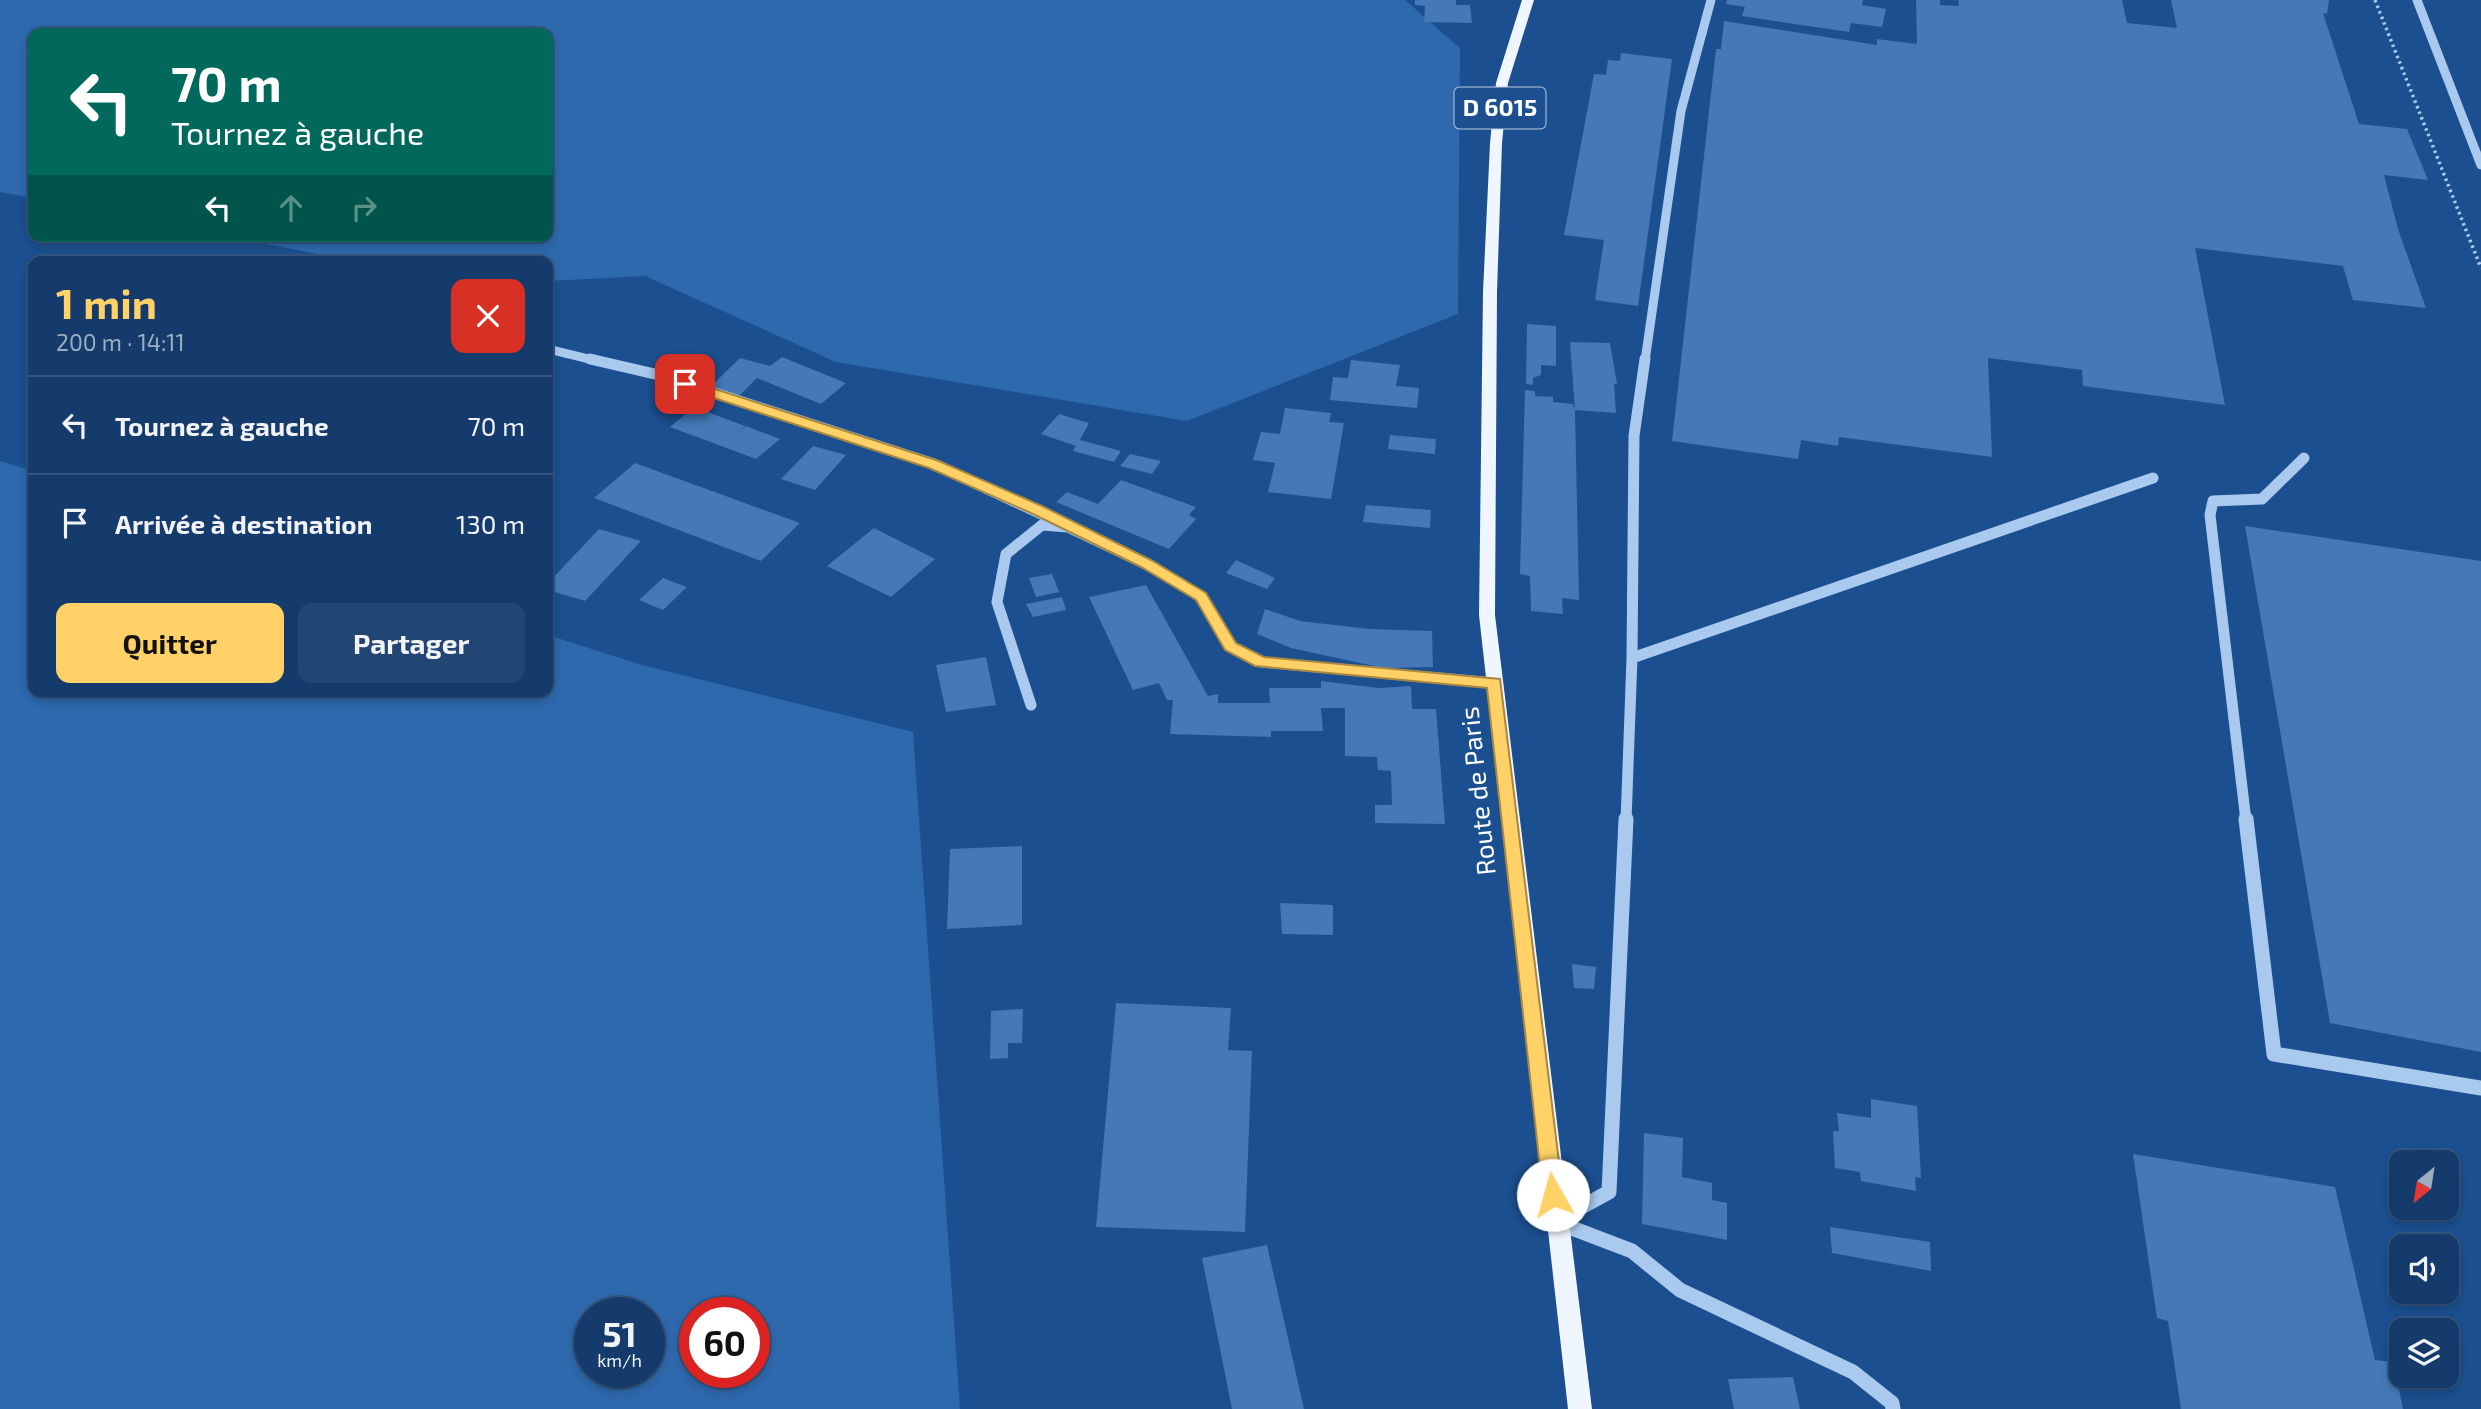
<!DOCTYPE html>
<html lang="fr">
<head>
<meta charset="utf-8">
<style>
  body { margin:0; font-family:"Exo 2",sans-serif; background:#214673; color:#f1f3f6; height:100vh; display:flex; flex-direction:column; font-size:26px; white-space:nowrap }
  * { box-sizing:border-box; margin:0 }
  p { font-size:23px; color:#9dadc1 }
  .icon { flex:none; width:38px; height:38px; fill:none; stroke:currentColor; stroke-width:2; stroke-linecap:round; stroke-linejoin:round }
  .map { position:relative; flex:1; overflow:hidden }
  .details { position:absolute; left:28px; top:256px; width:525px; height:441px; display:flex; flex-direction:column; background:#143b6b; border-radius:14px; box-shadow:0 4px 10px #0003,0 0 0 2px #33557e }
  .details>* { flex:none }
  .top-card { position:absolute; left:28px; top:28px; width:525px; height:214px; border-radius:14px; box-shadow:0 4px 10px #0003,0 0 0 2px #33557e; background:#00695c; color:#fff; overflow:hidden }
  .needle { width:46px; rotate:210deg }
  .tools { position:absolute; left:2389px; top:1150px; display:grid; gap:14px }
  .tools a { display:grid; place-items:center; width:70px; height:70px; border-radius:14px; background:#143b6b; box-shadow:0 4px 10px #0003,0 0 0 2px #33557e; font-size:35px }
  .speed { position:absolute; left:574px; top:1297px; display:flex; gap:14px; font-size:35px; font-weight:700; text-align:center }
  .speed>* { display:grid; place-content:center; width:91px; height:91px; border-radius:50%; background:#143b6b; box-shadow:0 4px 10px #0003,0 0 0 2px #33557e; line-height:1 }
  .speed small { font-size:18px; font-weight:400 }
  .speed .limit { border:10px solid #d22; background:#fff; color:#111 }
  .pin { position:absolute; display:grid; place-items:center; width:60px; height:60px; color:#fff; margin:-30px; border-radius:14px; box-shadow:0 4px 10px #0006 }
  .me { position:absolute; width:77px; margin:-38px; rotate:353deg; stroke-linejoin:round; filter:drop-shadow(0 0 5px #0008) }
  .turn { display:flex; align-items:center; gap:24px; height:147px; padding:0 28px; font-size:32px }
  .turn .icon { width:91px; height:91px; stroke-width:2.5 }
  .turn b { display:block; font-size:49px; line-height:60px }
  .lanes { display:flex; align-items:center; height:66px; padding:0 28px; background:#0003; justify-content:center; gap:35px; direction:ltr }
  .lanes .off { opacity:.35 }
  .round { display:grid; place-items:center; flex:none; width:74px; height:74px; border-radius:14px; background:#214673 }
  .head { display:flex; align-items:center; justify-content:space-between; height:119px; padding:0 28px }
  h1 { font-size:42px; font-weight:700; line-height:52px; color:#ffd166 }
  .primary-button { display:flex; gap:14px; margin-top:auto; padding:14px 28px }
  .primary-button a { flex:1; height:80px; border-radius:14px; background:#ffd166; color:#111; font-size:28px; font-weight:700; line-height:80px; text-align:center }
  .primary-button a+a { background:#214673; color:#f1f3f6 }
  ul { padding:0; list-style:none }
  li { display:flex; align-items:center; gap:21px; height:98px; padding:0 28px; border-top:2px solid #33557e }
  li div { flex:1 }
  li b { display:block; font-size:26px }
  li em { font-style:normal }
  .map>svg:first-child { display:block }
  .green { fill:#2e69ad; fill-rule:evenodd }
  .building { fill:#4478b7 }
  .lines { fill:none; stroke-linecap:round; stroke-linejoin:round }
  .path { stroke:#a9c9ee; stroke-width:3.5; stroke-dasharray:2.5 3.5; stroke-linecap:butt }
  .minor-far2 { stroke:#a9c9ee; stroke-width:9 }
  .minor-far1 { stroke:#a9c9ee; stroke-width:11 }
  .minor { stroke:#a9c9ee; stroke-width:15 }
  .major { fill:#f0f6ff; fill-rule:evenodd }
  .route { fill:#ffd166; stroke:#a68842; stroke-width:2 }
  .labels { text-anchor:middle; stroke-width:7; stroke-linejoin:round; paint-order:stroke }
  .shield { fill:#1b4f8f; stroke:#bbcadd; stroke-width:2 }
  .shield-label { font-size:24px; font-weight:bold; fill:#fff }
  .street-label { font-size:26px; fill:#fff; stroke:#1b4f8f }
</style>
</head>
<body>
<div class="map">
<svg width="2481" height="1409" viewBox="0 0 2481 1409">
  <rect width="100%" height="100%" fill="#1b4f8f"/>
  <path class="green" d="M0 0H1405L1460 48 1458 314 1187 421 836 362 645 276 548 281V261H352L227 236H548V33H33V198L0 192Z
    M0 461 33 471V691H548V635L642 665 913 732 960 1409H0ZM590 1312H649V1372H590ZM695 1312H754V1372H695Z"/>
  <path class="building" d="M1415 0H1456V5H1470L1472 23 1424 22 1425 6 1415 5Z
    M1727 0H1863L1862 5 1886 9 1882 27 1851 23 1849 32 1742 16 1745 7 1726 4Z
    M1916 0H1940V5L1959 6 1958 0H2122L2127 23 2177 28 2171 0H2329L2327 14 2323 13 2359 124 2407 129 2428 180 2384 175 2398 229 2426 308 2353 300 2343 266 2195 248 2225 405 2083 386 2082 370 1988 358 1992 457 1839 437 1838 446 1801 440 1798 459 1672 441 1716 49H1721L1724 21 1877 45V39L1917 44Z
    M1621 53 1672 59 1638 306 1595 300 1604 240 1564 235 1594 74 1606 75 1608 60 1620 61Z
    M1527 324 1556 326V366L1541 365V375L1533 378V385L1526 384Z
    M1570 342 1610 343 1617 384H1614L1616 413 1575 410 1579 600 1562 598 1563 614 1531 611 1530 576 1520 574 1525 390 1535 391V396L1553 397V402L1573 404 1575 410Z
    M782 357 846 383 821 404 757 378 739 396 710 387 740 358 770 366Z
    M1351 360 1400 365 1396 386 1419 388 1417 408 1330 400 1333 377 1348 378Z
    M694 407 745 426 734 437 746 426 780 439 756 459 670 427Z
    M1285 408 1331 413 1329 422 1344 423 1331 499 1268 492 1275 463 1253 460 1261 432 1280 434Z
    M1059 414 1089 423 1080 440 1121 451 1114 462 1073 451 1076 446 1041 434Z
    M1390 435 1436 439 1435 454 1388 449Z
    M813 446 846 455 815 490 781 479Z
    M1130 454 1161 461 1152 474 1120 466Z
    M635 463 800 523 761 561 594 498Z
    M1121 480 1196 507 1189 515 1196 519 1169 549 1056 502 1067 492 1098 504Z
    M1366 505 1431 510 1430 528 1363 522Z
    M2245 526 2481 561V1052L2330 1023Z
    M874 528 935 559 891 597 827 566Z
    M599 529 641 541 585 601 548 590V583Z
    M1236 560 1275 578 1267 589 1226 573Z
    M1052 574 1059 592 1036 597 1029 578Z
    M663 578 687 587 663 610 639 600Z
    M1146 585 1208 696 1218 694V703H1270L1269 688H1321V681L1379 688 1411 686 1412 709H1436L1445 824 1375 823V805H1392L1391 771 1378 770 1377 757 1345 756V708H1321L1323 731H1271V737L1170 734 1173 700H1167L1159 683 1133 690 1089 597Z
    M1062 597 1066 610 1033 617 1026 604Z
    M1265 609 1300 621 1369 629 1432 631 1433 667 1383 668 1291 648 1257 634Z
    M986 657 996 705 946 712 936 665Z
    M1022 846V925L947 929 950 849Z
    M1280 903 1333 905V935L1282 934Z
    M1572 964 1596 967 1594 989 1574 988Z
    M1116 1003 1231 1008 1228 1050 1252 1051 1245 1232 1096 1227Z
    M1023 1009 1022 1043H1008V1058L990 1059 991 1011Z
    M1871 1099 1917 1106 1921 1178 1915 1177 1916 1191 1861 1181 1860 1172 1835 1168 1833 1131H1839L1837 1113 1871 1118Z
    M1644 1133 1683 1138 1682 1177 1712 1183V1200L1727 1203V1240L1642 1224Z
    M2133 1154 2335 1187 2375 1360 2393 1362 2403 1409H2181L2168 1321 2157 1318Z
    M1830 1227 1930 1242 1931 1271 1832 1253Z
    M1267 1245 1304 1409H1232L1202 1258Z
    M1793 1377 1800 1409H1734L1728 1379Z"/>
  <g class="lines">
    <path class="path" d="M2375 0 2481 268"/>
    <path class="minor-far2" d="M2417 0 2481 165
      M548 349 597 361
      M1645 361 1681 111 1711 0"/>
    <path class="minor-far1" d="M590 359 659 375 934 464 1065 525
      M1632 658 1634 436 1645 359
      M1031 705 997 602 1006 554 1042 525 1068 527 1146 564 1201 596 1231 646 1261 662 1494 683
      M1626 821 1632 658 2153 478
      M2246 821 2210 515 2213 501 2262 499 2304 458"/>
    <path class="minor" d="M2246 819 2274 1054 2481 1088
      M1556 1221 1609 1192 1626 819
      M1556 1222 1632 1251 1680 1290 1853 1372 1892 1403 1893 1409"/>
    <path class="major" d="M1522 0H1534L1508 83 1502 143 1497 292 1495 615 1592 1409H1568L1479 615 1483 292 1490 143 1496 83Z"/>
  </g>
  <path class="route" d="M680 381H690L939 461 1042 506 1151 560 1206 593 1236 643 1264 657 1500 679 1563 1195 1560 1201 1553 1204 1546 1201 1543 1195 1487 688 1255 666 1225 650 1196 600 1141 567 1031 513 929 468 680 387Z"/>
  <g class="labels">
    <rect class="shield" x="1454.5" y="87.5" width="91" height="41" rx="5"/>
    <g class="shield-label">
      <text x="1500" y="116">D 6015</text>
    </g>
    <g class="street-label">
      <text transform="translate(1478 791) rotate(-96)" y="9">Route de Paris</text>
    </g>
  </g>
</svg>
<div class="tools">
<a><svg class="needle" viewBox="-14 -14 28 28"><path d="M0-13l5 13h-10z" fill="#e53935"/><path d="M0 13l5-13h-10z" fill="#9dadc1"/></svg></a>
<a><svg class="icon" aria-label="sound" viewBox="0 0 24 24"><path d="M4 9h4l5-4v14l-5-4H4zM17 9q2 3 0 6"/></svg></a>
<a><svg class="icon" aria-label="layers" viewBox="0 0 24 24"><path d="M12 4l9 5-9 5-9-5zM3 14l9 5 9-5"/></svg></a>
</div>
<div class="speed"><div>51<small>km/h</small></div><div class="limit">60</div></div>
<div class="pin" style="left:685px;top:384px;background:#d93025"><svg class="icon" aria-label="arrive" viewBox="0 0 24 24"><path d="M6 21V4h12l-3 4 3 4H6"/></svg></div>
<svg class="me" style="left:1553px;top:1195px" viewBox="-20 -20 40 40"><circle r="19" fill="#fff"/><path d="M0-13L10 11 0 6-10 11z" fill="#ffd166"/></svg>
<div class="top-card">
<div class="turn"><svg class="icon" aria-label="left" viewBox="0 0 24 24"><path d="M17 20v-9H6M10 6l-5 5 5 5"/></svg><div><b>70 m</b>Tournez à gauche</div></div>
<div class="lanes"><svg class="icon" aria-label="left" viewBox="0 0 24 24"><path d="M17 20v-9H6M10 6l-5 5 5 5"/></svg><svg class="icon off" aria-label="ahead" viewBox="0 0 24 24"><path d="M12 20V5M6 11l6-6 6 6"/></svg><svg class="icon off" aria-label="right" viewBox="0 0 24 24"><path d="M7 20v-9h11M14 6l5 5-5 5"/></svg></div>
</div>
<section class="details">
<div class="head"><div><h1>1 min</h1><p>200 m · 14:11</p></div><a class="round" style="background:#d93025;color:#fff"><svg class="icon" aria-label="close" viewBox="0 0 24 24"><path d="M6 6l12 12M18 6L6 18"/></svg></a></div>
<ul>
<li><svg class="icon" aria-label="left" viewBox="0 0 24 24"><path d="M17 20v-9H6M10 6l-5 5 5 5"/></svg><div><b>Tournez à gauche</b></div><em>70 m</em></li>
<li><svg class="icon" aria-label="arrive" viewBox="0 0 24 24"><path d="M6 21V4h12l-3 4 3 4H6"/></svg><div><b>Arrivée à destination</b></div><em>130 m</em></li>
</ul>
<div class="primary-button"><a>Quitter</a><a>Partager</a></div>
</section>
</div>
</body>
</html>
